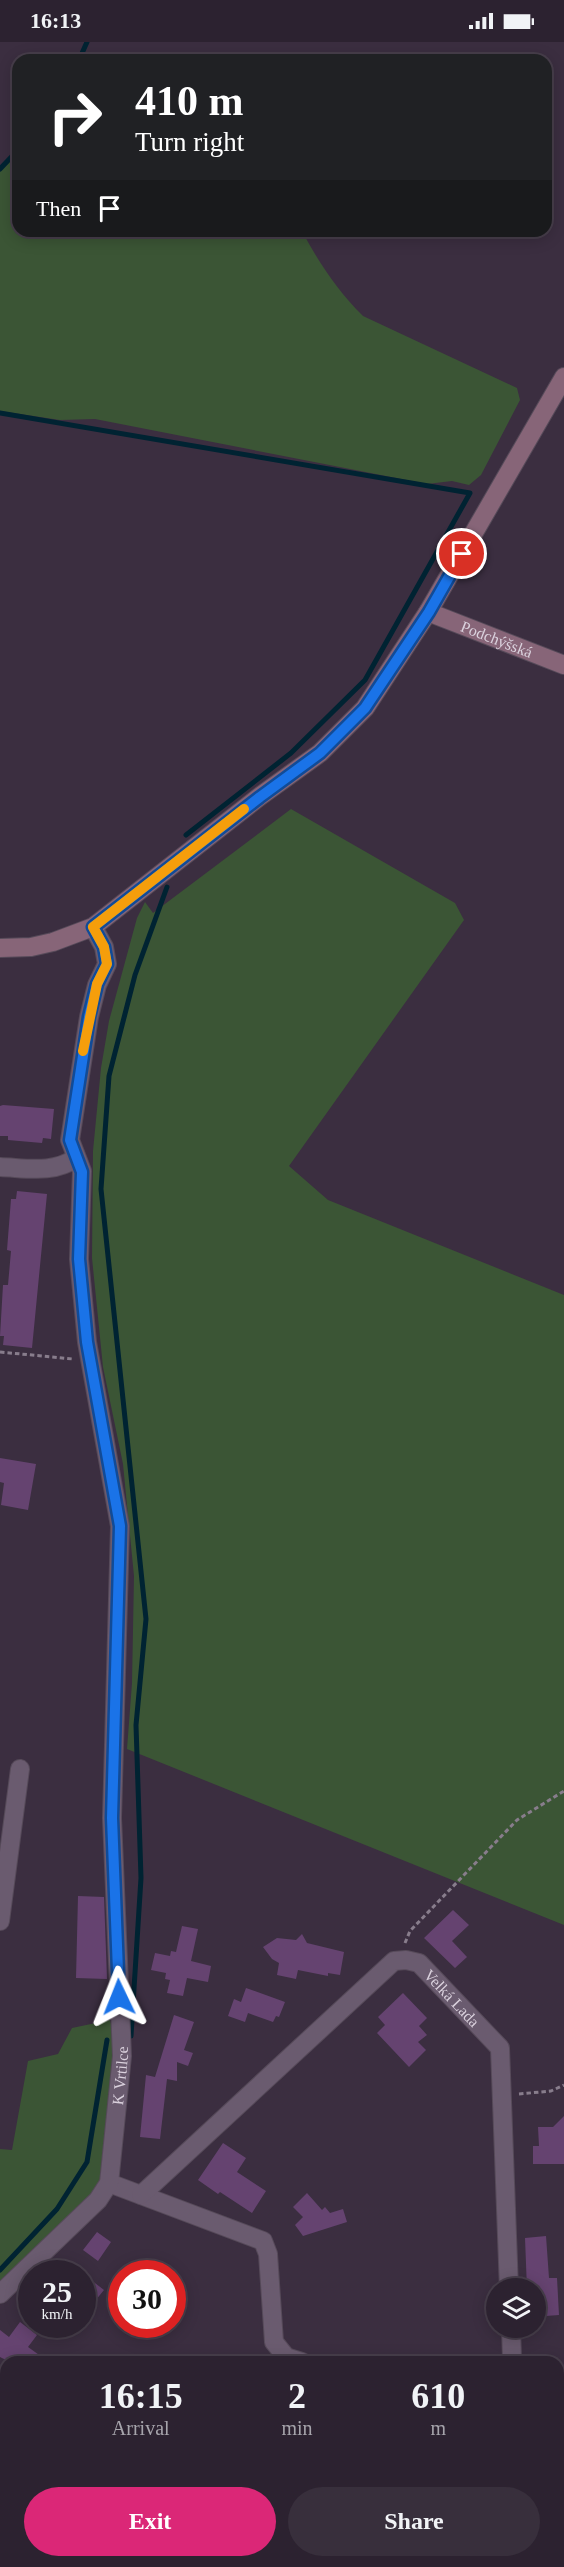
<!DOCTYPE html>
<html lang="en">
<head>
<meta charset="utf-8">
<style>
  body { margin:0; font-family:Georgia,serif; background:#382f3c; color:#f1f3f6; height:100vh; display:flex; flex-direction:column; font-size:22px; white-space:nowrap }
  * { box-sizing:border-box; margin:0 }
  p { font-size:20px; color:#a6a4ab }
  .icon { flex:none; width:33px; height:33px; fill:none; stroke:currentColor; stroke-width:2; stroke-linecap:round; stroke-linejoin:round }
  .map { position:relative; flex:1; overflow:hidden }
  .sheet { position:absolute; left:0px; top:2314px; width:564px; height:212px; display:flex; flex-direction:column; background:#2c2230; border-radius:18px 18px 0 0; box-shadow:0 3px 15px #0003,0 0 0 2px #483f4c }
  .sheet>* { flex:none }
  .hud { position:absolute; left:12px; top:12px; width:540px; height:183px; border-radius:18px; box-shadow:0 3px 15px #0003,0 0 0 2px #483f4c; background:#202124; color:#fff; overflow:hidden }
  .buttons { position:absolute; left:486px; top:2236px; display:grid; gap:12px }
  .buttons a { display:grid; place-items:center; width:60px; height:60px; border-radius:50%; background:#2c2230; box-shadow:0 3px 15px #0003,0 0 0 2px #483f4c; font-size:30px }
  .speed { position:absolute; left:18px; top:2218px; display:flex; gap:12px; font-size:30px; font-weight:700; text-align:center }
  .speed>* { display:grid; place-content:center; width:78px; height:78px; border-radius:50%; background:#2c2230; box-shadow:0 3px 15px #0003,0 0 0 2px #483f4c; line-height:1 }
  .speed small { font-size:15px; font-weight:400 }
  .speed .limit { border:9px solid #d22; background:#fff; color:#111 }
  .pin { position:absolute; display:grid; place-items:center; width:51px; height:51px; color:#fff; margin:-26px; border:3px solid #fff; border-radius:50%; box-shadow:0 2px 6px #0007 }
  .me { position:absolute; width:66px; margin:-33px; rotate:358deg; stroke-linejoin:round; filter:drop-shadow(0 0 4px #0008) }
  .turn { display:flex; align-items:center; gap:21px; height:126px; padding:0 24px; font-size:27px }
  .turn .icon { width:78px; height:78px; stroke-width:2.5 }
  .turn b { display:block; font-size:42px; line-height:51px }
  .then { display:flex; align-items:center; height:57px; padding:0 24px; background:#0003; gap:12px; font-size:22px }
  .eta { display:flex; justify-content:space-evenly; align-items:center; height:102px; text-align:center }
  .eta b { font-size:36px; font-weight:600; line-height:42px }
  .button { display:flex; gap:12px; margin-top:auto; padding:12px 24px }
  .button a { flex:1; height:69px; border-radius:36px; background:#db2777; color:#fff; font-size:24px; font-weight:600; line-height:69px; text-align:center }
  .button a+a { background:#382f3c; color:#f1f3f6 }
  .status { display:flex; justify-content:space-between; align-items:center; height:42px; padding:0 30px; background:#2c2230; direction:ltr }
  .status svg { height:16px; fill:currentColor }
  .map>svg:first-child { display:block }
  .green { fill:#3b5535 }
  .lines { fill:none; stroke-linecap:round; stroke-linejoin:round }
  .stream { stroke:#002332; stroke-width:5 }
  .building { fill:#654370 }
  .street-casing { stroke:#564a59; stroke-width:20 }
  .secondary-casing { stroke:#564a59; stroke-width:20 }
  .path { stroke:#887d8c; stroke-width:3; stroke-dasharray:4.5 3; stroke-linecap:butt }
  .street { stroke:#6a5b6f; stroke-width:18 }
  .secondary { stroke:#876578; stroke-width:18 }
  .route-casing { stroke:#114b97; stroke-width:15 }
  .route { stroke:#1a73e8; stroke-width:10 }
  .slow { stroke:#f59e0b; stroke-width:10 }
  .labels { text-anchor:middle; stroke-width:6; stroke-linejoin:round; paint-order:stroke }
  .street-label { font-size:16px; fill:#dad1dd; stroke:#3b2e40 }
</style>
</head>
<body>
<div class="status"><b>16:13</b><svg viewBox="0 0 49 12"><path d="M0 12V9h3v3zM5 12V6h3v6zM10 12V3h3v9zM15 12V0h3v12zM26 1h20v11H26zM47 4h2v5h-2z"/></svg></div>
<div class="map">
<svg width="564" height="2525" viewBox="0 0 564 2525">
  <rect width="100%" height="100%" fill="#3b2e40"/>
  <path class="green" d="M18 105V189H302C319 221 337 248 363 274L517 346 520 358 481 433 469 443 452 439 427 442 95 377 60 378 0 369V126Z
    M291 767 455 861 464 878 289 1124 328 1158 564 1253V1883L127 1707 132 1641 134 1534 123 1422 103 1325 92 1216 93 1109 101 1026 109 979 137 876 145 860 153 871Z
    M110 1978 117 2008 100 2143 0 2243V2107L12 2108 28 2019 58 2012 72 1986Z
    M564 2491V2525H139L145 2520H558V2492Z"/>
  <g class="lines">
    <path class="stream" d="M79 18 87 0
      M0 127 18 108
      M0 371 470 451 365 638 291 711 186 793
      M131 1994 141 1836 136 1683 146 1577 101 1147 109 1034 135 933 167 845
      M0 2228 57 2167 87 2120 107 1998"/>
  </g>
  <path class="building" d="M3 1063 54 1067 51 1097 43 1096 42 1101 8 1098V1094H0V1064Z
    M17 1149 47 1152 32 1306 3 1303 4 1294H0L3 1243H8L11 1209 7 1208 11 1157H16Z
    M0 1416 36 1422 28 1468 1 1463 4 1441 0 1440Z
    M78 1854 104 1855 107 1937 76 1936Z
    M453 1868 469 1883 452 1899 467 1915 455 1926 424 1896Z
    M182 1884 198 1887 191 1919 211 1924 208 1940 187 1936 183 1954 167 1951 170 1938 165 1937 166 1931 151 1928 155 1911 170 1914 171 1909 176 1910Z
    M302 1892 307 1901 344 1910 340 1933 328 1931V1934L298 1928 296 1937 277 1933 279 1921 272 1917 263 1905 277 1896 296 1898Z
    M246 1946 285 1960 279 1975 276 1974 273 1980 248 1971 245 1980 228 1974 234 1957 241 1960Z
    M403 1951 427 1976 419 1984 427 1993 418 2000 426 2008 409 2025 377 1991 385 1983 378 1975Z
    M174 1973 194 1980 184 2008 193 2011 188 2024 177 2020V2039L167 2037 160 2097 140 2095 146 2033 155 2035Z
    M564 2074V2122H533V2104H539L538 2085H553Z
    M223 2101 246 2116 237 2130 266 2149 252 2171 220 2150 218 2152 198 2138Z
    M307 2151 322 2168 325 2165 330 2171 343 2167 347 2180 303 2194 295 2183 303 2175 293 2165Z
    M97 2190 111 2200 98 2219 83 2208Z
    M546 2194 549 2236H557L559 2273 546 2274 545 2263H541L540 2248 527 2247 525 2196Z
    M91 2238 104 2248 95 2259 82 2250Z
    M20 2280 37 2293 28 2305 49 2320H10L0 2315V2288L9 2295Z"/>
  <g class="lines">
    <defs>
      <g id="street">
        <path d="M0 1125C27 1126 53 1132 76 1116"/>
        <path d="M0 1879 20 1727"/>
        <path d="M109 2141 263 2199 268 2212 274 2300 286 2315 302 2320"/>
        <path id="s1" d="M141 2153 394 1919 406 1918 419 1921 500 2006 509 2247"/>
        <path id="s2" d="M0 2252 98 2158 109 2141 122 2014 112 1776 120 1484 87 1300 79 1217 82 1129 70 1098 89 975 97 943 107 922 104 905 93 885"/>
        <path d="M510 2320 512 2316 511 2286"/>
      </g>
      <g id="secondary">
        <path id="s3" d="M428 570 564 623"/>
        <path d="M0 906 31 905 53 900 93 885 259 755 320 711 365 666 428 570 564 335"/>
      </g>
    </defs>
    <use href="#street" class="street-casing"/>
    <use href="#secondary" class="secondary-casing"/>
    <path class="path" d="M0 1310 73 1317
      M405 1901 410 1889 517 1778 564 1749
      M519 2052 551 2049 564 2043"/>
    <use href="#street" class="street"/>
    <use href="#secondary" class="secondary"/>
  </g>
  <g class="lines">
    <defs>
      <path id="route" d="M119 1955 112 1776 120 1484 87 1300 79 1217 82 1130 70 1098 89 975 97 942 107 922 104 905 93 885 260 755 320 711 365 666 429 570 462 512"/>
    </defs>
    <use href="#route" class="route-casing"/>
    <use href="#route" class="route"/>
    <path class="slow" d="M83 1009 97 942 107 922 104 905 93 885 244 767"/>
  </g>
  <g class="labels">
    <g class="street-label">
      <text dy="6" stroke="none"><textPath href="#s3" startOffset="74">Podchýšská</textPath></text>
      <text dy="6" stroke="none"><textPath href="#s1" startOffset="418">Velká Lada</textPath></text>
      <text dy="6" stroke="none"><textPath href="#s2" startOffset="264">K Vrtilce</textPath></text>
    </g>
  </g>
</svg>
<div class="buttons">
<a><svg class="icon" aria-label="layers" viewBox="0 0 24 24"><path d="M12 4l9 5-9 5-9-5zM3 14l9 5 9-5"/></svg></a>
</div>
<div class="speed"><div>25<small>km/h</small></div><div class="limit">30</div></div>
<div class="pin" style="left:462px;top:512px;background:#d93025"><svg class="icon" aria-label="arrive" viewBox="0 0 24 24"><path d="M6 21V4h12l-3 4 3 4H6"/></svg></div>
<svg class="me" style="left:119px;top:1955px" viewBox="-20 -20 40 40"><path d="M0-17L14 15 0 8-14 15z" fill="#1a73e8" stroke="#fff" stroke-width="4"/></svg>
<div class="hud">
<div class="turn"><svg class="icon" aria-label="right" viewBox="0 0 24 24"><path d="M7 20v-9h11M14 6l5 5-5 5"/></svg><div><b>410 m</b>Turn right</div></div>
<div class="then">Then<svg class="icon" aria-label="arrive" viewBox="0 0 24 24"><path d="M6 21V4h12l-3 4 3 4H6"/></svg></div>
</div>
<section class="sheet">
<div class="eta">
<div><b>16:15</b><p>Arrival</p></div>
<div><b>2</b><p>min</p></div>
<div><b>610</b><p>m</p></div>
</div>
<div class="button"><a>Exit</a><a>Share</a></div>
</section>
</div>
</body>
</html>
